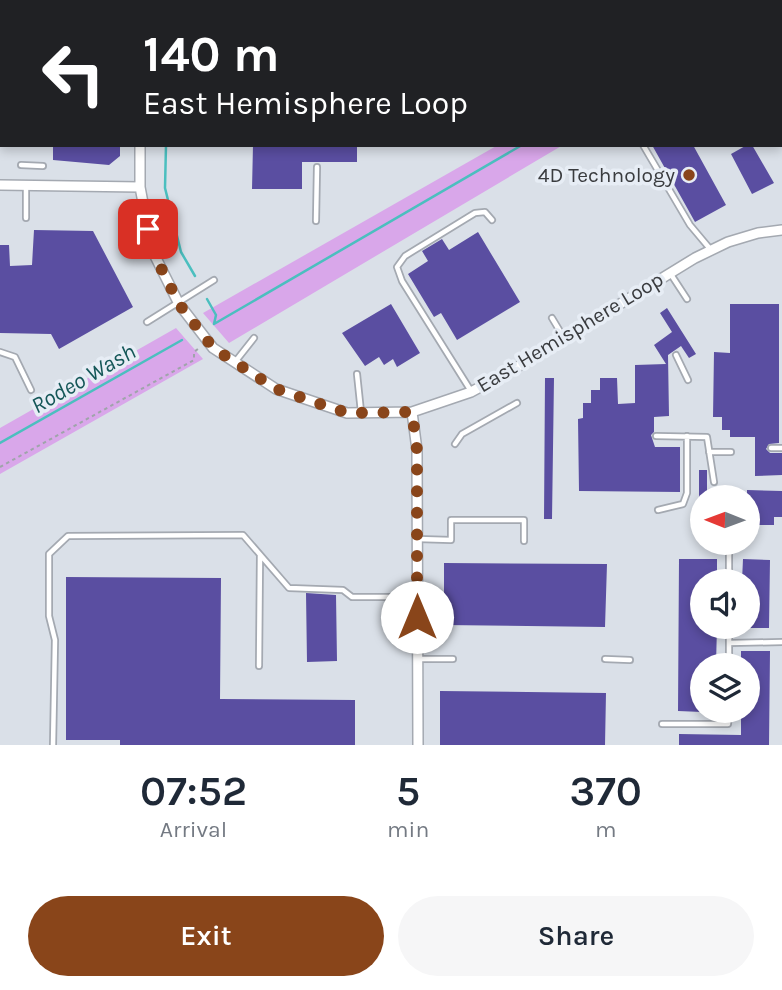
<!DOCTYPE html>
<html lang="en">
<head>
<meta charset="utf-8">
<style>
  body { margin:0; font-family:Karla,sans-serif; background:#f6f6f7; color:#1f2937; height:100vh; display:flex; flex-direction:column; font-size:26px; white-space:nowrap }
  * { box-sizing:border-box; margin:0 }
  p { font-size:23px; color:#747a83 }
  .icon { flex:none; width:38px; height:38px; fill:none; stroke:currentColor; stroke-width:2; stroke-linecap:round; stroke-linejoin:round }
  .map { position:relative; height:745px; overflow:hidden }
  .sheet { display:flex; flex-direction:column; background:#fff; flex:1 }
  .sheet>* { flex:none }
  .top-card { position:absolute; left:0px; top:0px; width:782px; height:147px; box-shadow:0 4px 10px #0003; background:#202124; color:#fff; overflow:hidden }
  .needle { width:46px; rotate:271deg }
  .buttons { position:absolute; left:690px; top:485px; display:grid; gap:14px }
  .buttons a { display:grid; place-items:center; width:70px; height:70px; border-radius:50%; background:#fff; box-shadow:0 4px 10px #0003; font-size:35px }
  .pin { position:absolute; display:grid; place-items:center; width:60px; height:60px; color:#fff; margin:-30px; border-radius:14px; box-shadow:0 4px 10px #0006 }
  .me { position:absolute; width:77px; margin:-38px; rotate:0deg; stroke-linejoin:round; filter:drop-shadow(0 0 5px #0008) }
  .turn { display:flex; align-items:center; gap:24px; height:147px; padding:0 28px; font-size:32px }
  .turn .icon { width:91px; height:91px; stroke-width:2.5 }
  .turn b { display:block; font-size:49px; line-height:60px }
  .eta { display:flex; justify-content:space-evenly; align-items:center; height:119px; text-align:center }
  .eta b { font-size:42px; font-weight:600; line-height:49px }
  .primary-button { display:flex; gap:14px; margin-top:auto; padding:14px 28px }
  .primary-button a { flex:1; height:80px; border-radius:42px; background:#89451a; color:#fff; font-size:28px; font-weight:600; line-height:80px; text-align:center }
  .primary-button a+a { background:#f6f6f7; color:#1f2937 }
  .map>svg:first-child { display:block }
  .green { fill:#d9a7ea }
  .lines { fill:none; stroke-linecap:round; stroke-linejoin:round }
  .stream { stroke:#4bbfbf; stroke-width:2.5 }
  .building { fill:#5a4ea1 }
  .service-casing { stroke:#a4a9b1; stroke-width:8 }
  .minor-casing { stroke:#a4a9b1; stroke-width:12 }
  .path { stroke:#9fa4aa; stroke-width:2; stroke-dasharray:3.5 3.5; stroke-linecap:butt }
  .service { stroke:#fff; stroke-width:4.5 }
  .minor { stroke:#fff; stroke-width:9 }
  .route { stroke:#89451a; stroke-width:12; stroke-dasharray:0 21.6 }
  .poi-dot { fill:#89451a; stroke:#e7edf5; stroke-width:2.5 }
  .labels { text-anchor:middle; stroke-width:7; stroke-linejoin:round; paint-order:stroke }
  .poi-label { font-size:21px; fill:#3a3c3f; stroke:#e7edf5; text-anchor:end }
  .street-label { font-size:21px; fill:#3a3c3f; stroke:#e7edf5 }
  .water-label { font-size:23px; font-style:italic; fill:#155758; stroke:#e7edf5 }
</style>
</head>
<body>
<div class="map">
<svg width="782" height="745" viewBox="0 0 782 745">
  <rect width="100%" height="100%" fill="#dae0e8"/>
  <path class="green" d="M498 145H563L229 343 203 313Z
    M176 328 203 359 0 474V428Z"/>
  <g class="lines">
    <path class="stream" d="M170 2V0
      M780 5 782 4
      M166 145 165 188 181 252 195 276
      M207 299 216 315 214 324
      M214 324 522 145
      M0 443 182 340"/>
  </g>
  <path class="building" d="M53 145H120V156L109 165 53 160Z
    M253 145H357V162H302V189H252Z
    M652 145H693L726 205 695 222Z
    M747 145H752L774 183 752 194 731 154Z
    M34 230 93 231 133 307 59 349 51 334 0 333V245H9L10 266 32 265Z
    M478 232 520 302 457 340 441 313 434 317 408 274 428 261 422 251 442 239 449 250Z
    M391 304 420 353 397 367 393 359 384 365 379 357 365 366 342 333Z
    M730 304H779V443L769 444 766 449 770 453H782V475L755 476V437H730V430H722V417H713L714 352 730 353Z
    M667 308 696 354 689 358 681 346 668 355 669 416 654 417V432L651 435 655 447H680V492L579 491 578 419 583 418V403H591V390H600V378H617L618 404 635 403V365L666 364 654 345 672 332 660 313Z
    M545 378H554L552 519H544Z
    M699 470H707V497H699Z
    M747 490 782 491V517H774V525H747Z
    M679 559H717V581H702V626H717L716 665H702V712L678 711Z
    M743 559 770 560 769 628H747V581H742Z
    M444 563 607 564 605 627 444 625Z
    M66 577 221 578 220 699 355 700V745H120V740H66Z
    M306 593 336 595 337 661 307 662Z
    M741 651H770L769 745H679V734L741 735V710H747V665H741Z
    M440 691 606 693 605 745H440Z"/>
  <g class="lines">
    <defs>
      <path id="service" d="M23 2V0
        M643 145 690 225 711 250
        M21 165 43 166
        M26 218V186
        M316 221 317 167
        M670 273 687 299
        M552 318 564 338
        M147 322 214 280
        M0 352 15 357 31 390
        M676 355 688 380
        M235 362 254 338
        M357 374 361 412
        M471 391 402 281 397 267 405 256 475 213 485 212 492 220
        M656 436 707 437 714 482
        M455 444 462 434 517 403
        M771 448H782
        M709 452H731
        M658 510 683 504 687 493V436
        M418 539 451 540V520H524V541
        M729 581V544
        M729 643 782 642
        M418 659H453
        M605 659 630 660
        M729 665V626
        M259 666 260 555
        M662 724H728L729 710
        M53 745 55 640 49 616V554L68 536 243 535 289 588 343 590 352 597H416"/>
      <path id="minor" d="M142 2V0
        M140 145V187L152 250 179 304 213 348 276 389 347 413 412 412 471 392 519 366 695 258 728 242 758 233 782 230
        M0 185 140 187
        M412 412 417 450 418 745"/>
    </defs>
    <use href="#service" class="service-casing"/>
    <use href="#minor" class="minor-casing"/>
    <path class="path" d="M0 467 194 360V352L199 348"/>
    <use href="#service" class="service"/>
    <use href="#minor" class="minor"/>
  </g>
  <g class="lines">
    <path class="route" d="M148 229 152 250 179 304 213 348 276 389 347 413 412 412 417 450V617"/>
  </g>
  <circle class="poi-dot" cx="689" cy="175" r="7"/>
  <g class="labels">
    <g class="poi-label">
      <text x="675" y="182">4D Technology</text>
    </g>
    <g class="street-label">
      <text transform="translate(570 332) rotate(-31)" y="7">East Hemisphere Loop</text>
    </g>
    <g class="water-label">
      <text transform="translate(83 378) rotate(-30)" y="8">Rodeo Wash</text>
    </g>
  </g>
</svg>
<div class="buttons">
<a><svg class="needle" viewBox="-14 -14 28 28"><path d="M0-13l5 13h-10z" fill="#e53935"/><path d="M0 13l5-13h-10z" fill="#747a83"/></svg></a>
<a><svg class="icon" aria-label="sound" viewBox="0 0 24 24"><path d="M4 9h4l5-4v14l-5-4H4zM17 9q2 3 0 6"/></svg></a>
<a><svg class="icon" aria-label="layers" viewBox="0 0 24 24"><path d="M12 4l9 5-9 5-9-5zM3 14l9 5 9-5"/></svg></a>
</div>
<div class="pin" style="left:148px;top:229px;background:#d93025"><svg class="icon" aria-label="arrive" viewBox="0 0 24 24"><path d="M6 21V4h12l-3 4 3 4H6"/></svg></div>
<svg class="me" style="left:417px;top:617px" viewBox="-20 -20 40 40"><circle r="19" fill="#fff"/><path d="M0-13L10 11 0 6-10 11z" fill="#89451a"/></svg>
<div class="top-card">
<div class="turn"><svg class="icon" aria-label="left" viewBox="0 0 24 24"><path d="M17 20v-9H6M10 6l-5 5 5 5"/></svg><div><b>140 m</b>East Hemisphere Loop</div></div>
</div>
</div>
<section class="sheet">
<div class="eta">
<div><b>07:52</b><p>Arrival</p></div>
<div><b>5</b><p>min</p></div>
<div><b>370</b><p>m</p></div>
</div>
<div class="primary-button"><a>Exit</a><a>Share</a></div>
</section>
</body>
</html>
